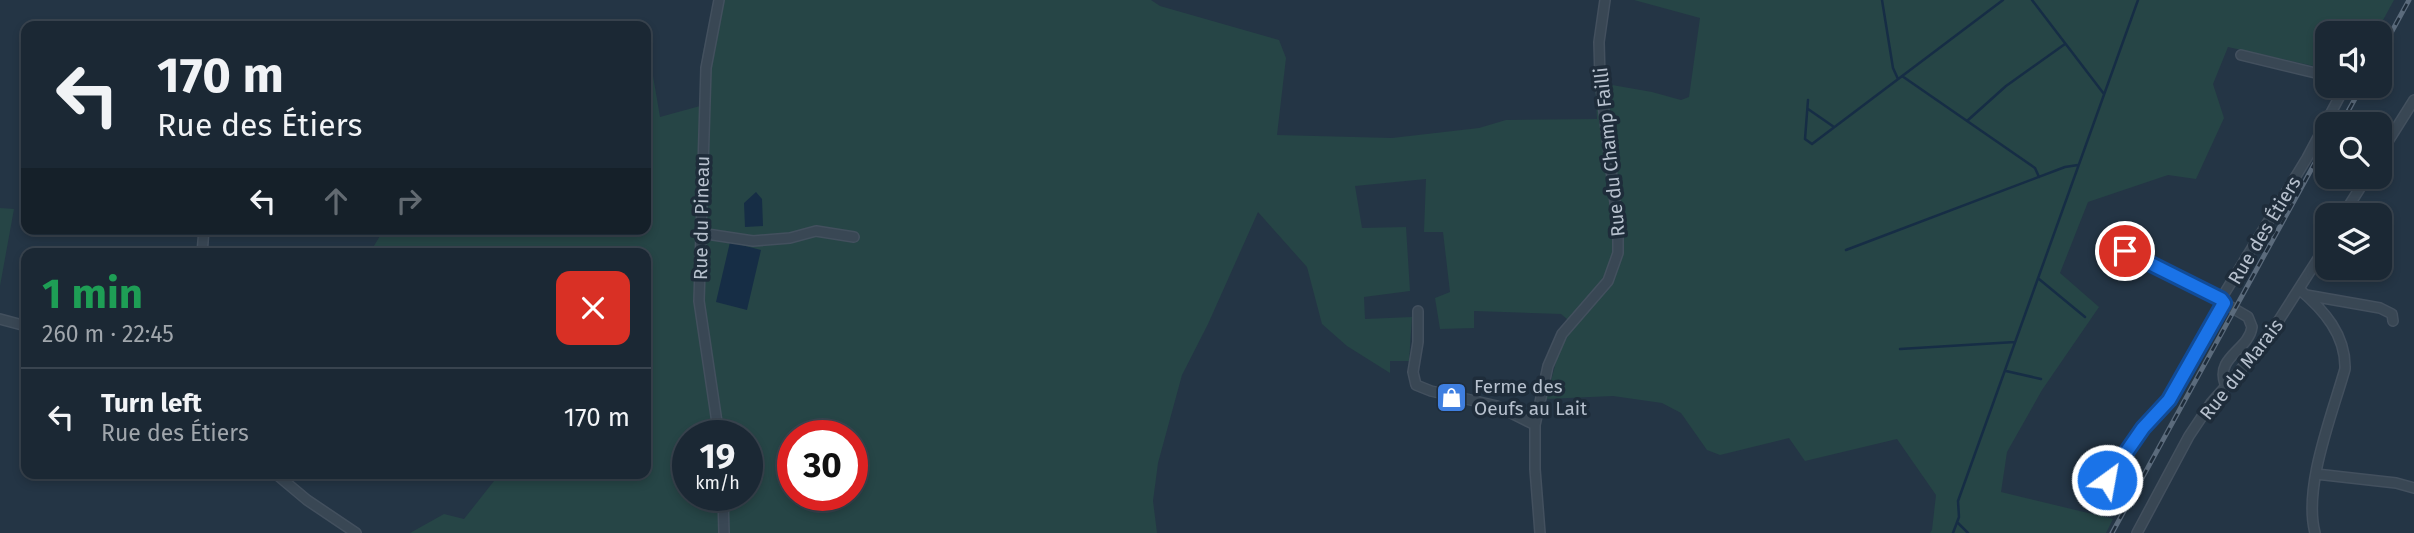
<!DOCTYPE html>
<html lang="en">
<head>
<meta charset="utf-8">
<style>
  body { margin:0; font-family:"Fira Sans",sans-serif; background:#283440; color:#f1f3f6; height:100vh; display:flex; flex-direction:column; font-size:26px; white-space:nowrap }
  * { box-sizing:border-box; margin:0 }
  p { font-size:23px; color:#a0a6ac }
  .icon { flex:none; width:38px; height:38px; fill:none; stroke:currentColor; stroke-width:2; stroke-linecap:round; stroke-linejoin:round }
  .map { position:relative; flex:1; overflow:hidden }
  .details { position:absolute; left:21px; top:248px; width:630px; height:231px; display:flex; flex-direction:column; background:#1b2834; border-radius:14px; box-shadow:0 4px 10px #0003,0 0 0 2px #39444f }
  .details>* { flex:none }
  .guide { position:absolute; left:21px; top:21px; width:630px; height:214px; border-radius:14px; box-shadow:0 4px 10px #0003,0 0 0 2px #39444f; background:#1b2834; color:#f1f3f6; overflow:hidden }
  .controls { position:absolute; left:2315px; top:21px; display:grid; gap:14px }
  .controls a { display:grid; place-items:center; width:77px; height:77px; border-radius:14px; background:#1b2834; box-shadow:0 4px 10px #0003,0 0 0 2px #39444f; font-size:35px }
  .speed { position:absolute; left:672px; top:420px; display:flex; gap:14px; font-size:35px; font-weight:700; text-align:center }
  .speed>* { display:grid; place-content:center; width:91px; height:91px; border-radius:50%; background:#1b2834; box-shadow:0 4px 10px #0003,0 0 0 2px #39444f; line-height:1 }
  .speed small { font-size:18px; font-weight:400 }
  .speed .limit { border:10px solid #d22; background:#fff; color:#111 }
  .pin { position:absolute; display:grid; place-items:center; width:60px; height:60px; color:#fff; margin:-30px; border:4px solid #fff; border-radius:50%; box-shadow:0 2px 7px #0007 }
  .me { position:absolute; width:77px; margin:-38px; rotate:32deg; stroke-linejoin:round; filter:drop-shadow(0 0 5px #0008) }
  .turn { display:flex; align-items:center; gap:24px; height:147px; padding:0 21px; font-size:32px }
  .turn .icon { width:91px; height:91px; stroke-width:2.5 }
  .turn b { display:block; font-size:49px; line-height:60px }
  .lanes { display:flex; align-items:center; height:66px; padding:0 21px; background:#0003; justify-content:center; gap:35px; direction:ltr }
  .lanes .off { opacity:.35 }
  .round { display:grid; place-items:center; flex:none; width:74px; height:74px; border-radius:14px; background:#283440 }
  .summary { display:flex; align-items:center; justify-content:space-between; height:119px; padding:0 21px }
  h1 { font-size:42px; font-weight:700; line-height:52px; color:#1e9e55 }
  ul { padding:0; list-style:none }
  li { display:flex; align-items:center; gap:21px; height:98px; padding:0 21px; border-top:2px solid #39444f }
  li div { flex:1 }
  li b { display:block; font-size:26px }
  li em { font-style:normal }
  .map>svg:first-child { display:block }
  .green { fill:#264546; fill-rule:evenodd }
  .water { fill:#162d45 }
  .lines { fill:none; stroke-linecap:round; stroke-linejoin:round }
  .stream { stroke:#162d45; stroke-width:2.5 }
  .minor-casing { stroke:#43505e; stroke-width:12 }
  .minor { stroke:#394754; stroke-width:9 }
  .rail-casing { stroke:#5b6b7c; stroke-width:5 }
  .rail { stroke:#1e2c3a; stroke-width:2.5; stroke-dasharray:8; stroke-linecap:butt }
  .route-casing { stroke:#114b97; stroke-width:18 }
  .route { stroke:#1a73e8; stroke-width:12 }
  .labels { text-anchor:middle; stroke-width:7; stroke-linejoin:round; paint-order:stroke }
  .street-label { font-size:19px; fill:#b7c1ce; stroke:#1e2c3a }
  .poi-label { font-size:19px; fill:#b7c1ce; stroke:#1e2c3a; text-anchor:start }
</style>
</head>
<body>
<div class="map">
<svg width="2414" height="533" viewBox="0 0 2414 533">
  <rect width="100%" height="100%" fill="#243545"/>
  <path class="green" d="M714 0H1151L1160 6 1279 40 1286 58 1277 135 1392 138 1479 128 1506 120 1597 119 1595 82 1652 92 1681 100 1689 97 1700 18 1634 0H2394L2376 33H2328L2327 69 2228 47 2213 84 2224 118 2196 179 2168 175 2088 202 2060 273 2099 307 2042 390 2007 452 2001 492 2113 519 2106 533H1930L1932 530 1936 495 1897 439 1805 461 1789 438 1720 455 1707 450 1681 413 1662 403 1613 396 1546 399 1559 351 1574 325 1561 314 1474 311V328L1440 329 1435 298 1450 292 1443 232H1424L1426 179 1355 186 1362 228 1406 227 1410 291 1364 297 1365 319 1412 317 1409 361H1390V373L1347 346 1322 324 1307 267 1258 212 1208 324 1182 375 1158 463 1153 501 1157 533H410L444 514 464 519 494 481 485 474H646V254H369L380 236 400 229H646V72L652 70 660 117 700 106 702 57ZM688 436H747V495H688ZM793 436H852V495H793Z
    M0 208 14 209 0 286Z"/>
  <path class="water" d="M756 192 762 199 763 226 745 227 744 203Z
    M730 242 761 250 747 310 716 302Z"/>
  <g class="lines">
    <path class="stream" d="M1882 0 1893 68 1898 79
      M2032 0 2104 94
      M1902 76 2035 168 2039 177
      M1808 100 1805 139 1812 144 2003 0
      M1808 109 1834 127
      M1967 121 2006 86 2065 44
      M1846 250 2065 167 2078 165
      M2039 279 2085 317
      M1900 349 2015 342
      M2006 371 2041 379
      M1958 523 1968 533
      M1953 533 1959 517 1958 501 2138 0"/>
    <defs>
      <path id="minor" d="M2241 55 2328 76
        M2380 154 2414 100
        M2343 215 2367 177
        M700 233 753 241 790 238 816 231 854 237
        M2125 251 2221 299
        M202 254 204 229
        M2299 289C2324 310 2346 335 2345 369 2332 415 2303 487 2315 533
        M2306 295 2380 308 2392 314 2393 321
        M2224 303 2248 317 2252 327C2249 350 2215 357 2225 384
        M1418 311V342L1413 372 1416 385 1431 391 1497 406 1535 425
        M0 319 26 326
        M719 436 699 301 706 68 719 0
        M276 474 307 500 356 533
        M2316 474 2396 483 2414 488
        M723 495 724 533
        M2095 501 2124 453 2143 428 2169 400 2224 303 2221 299 2307 158 2342 92 2339 86
        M1540 533 1535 469V425L1548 366 1562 334 1608 281 1618 253V227L1600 79 1599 42 1605 0
        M2137 533 2189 436 2211 403 2265 342 2328 243"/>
    </defs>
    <use href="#minor" class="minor-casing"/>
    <use href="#minor" class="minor"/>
    <defs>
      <path id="rail" d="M2380 53 2409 0
        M2341 124 2362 86
        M2112 533 2328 139"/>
    </defs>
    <use href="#rail" class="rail-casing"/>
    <use href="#rail" class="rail"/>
  </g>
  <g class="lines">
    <defs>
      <path id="route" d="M2107 480 2143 428 2169 400 2224 303 2221 299 2125 251"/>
    </defs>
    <use href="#route" class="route-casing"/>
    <use href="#route" class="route"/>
  </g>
  <defs>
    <symbol id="shop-square" viewBox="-11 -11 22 22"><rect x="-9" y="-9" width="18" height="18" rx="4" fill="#3f7fe0" stroke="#1e2c3a"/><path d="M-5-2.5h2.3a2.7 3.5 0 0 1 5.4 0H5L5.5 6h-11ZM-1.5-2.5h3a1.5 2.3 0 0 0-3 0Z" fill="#fff"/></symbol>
  </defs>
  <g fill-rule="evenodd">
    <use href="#shop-square" x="1434" y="380" width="35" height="35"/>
  </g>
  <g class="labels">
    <g class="street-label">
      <text transform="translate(1609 152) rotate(-96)" y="7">Rue du Champ Failli</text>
      <text transform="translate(701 218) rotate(-89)" y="7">Rue du Pineau</text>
      <text transform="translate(2264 230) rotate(-59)" y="7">Rue des Étiers</text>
      <text transform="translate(2241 369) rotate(-52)" y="7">Rue du Marais</text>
    </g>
    <g class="poi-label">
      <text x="1474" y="393">Ferme des<tspan x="1474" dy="22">Oeufs au Lait</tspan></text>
    </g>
  </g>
</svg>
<div class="controls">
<a><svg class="icon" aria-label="sound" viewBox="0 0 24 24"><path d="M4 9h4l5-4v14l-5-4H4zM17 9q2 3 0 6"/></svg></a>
<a><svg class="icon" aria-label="search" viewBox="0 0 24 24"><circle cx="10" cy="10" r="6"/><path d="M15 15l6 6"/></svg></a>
<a><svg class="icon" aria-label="layers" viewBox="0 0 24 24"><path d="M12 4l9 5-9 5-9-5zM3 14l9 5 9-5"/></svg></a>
</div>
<div class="speed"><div>19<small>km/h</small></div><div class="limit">30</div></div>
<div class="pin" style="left:2125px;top:251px;background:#d93025"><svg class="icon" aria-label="arrive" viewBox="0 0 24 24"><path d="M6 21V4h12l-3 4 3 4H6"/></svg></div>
<svg class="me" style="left:2107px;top:480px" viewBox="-20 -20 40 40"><circle r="17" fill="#1a73e8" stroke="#fff" stroke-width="3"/><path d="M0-11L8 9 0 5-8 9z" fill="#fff"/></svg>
<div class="guide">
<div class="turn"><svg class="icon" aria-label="left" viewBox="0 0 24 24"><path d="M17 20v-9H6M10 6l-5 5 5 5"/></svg><div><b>170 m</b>Rue des Étiers</div></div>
<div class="lanes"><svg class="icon" aria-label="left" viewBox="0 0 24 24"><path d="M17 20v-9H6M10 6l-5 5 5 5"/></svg><svg class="icon off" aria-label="ahead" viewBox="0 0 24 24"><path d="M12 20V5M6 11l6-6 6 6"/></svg><svg class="icon off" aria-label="right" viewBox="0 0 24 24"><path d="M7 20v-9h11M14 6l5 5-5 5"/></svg></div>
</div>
<section class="details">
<div class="summary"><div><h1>1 min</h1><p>260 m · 22:45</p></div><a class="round" style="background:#d93025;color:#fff"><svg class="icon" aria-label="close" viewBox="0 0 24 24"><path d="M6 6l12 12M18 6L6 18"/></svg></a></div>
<ul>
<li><svg class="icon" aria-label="left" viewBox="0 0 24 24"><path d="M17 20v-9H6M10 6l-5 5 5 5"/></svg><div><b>Turn left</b><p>Rue des Étiers</p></div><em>170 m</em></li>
</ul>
</section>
</div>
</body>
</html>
